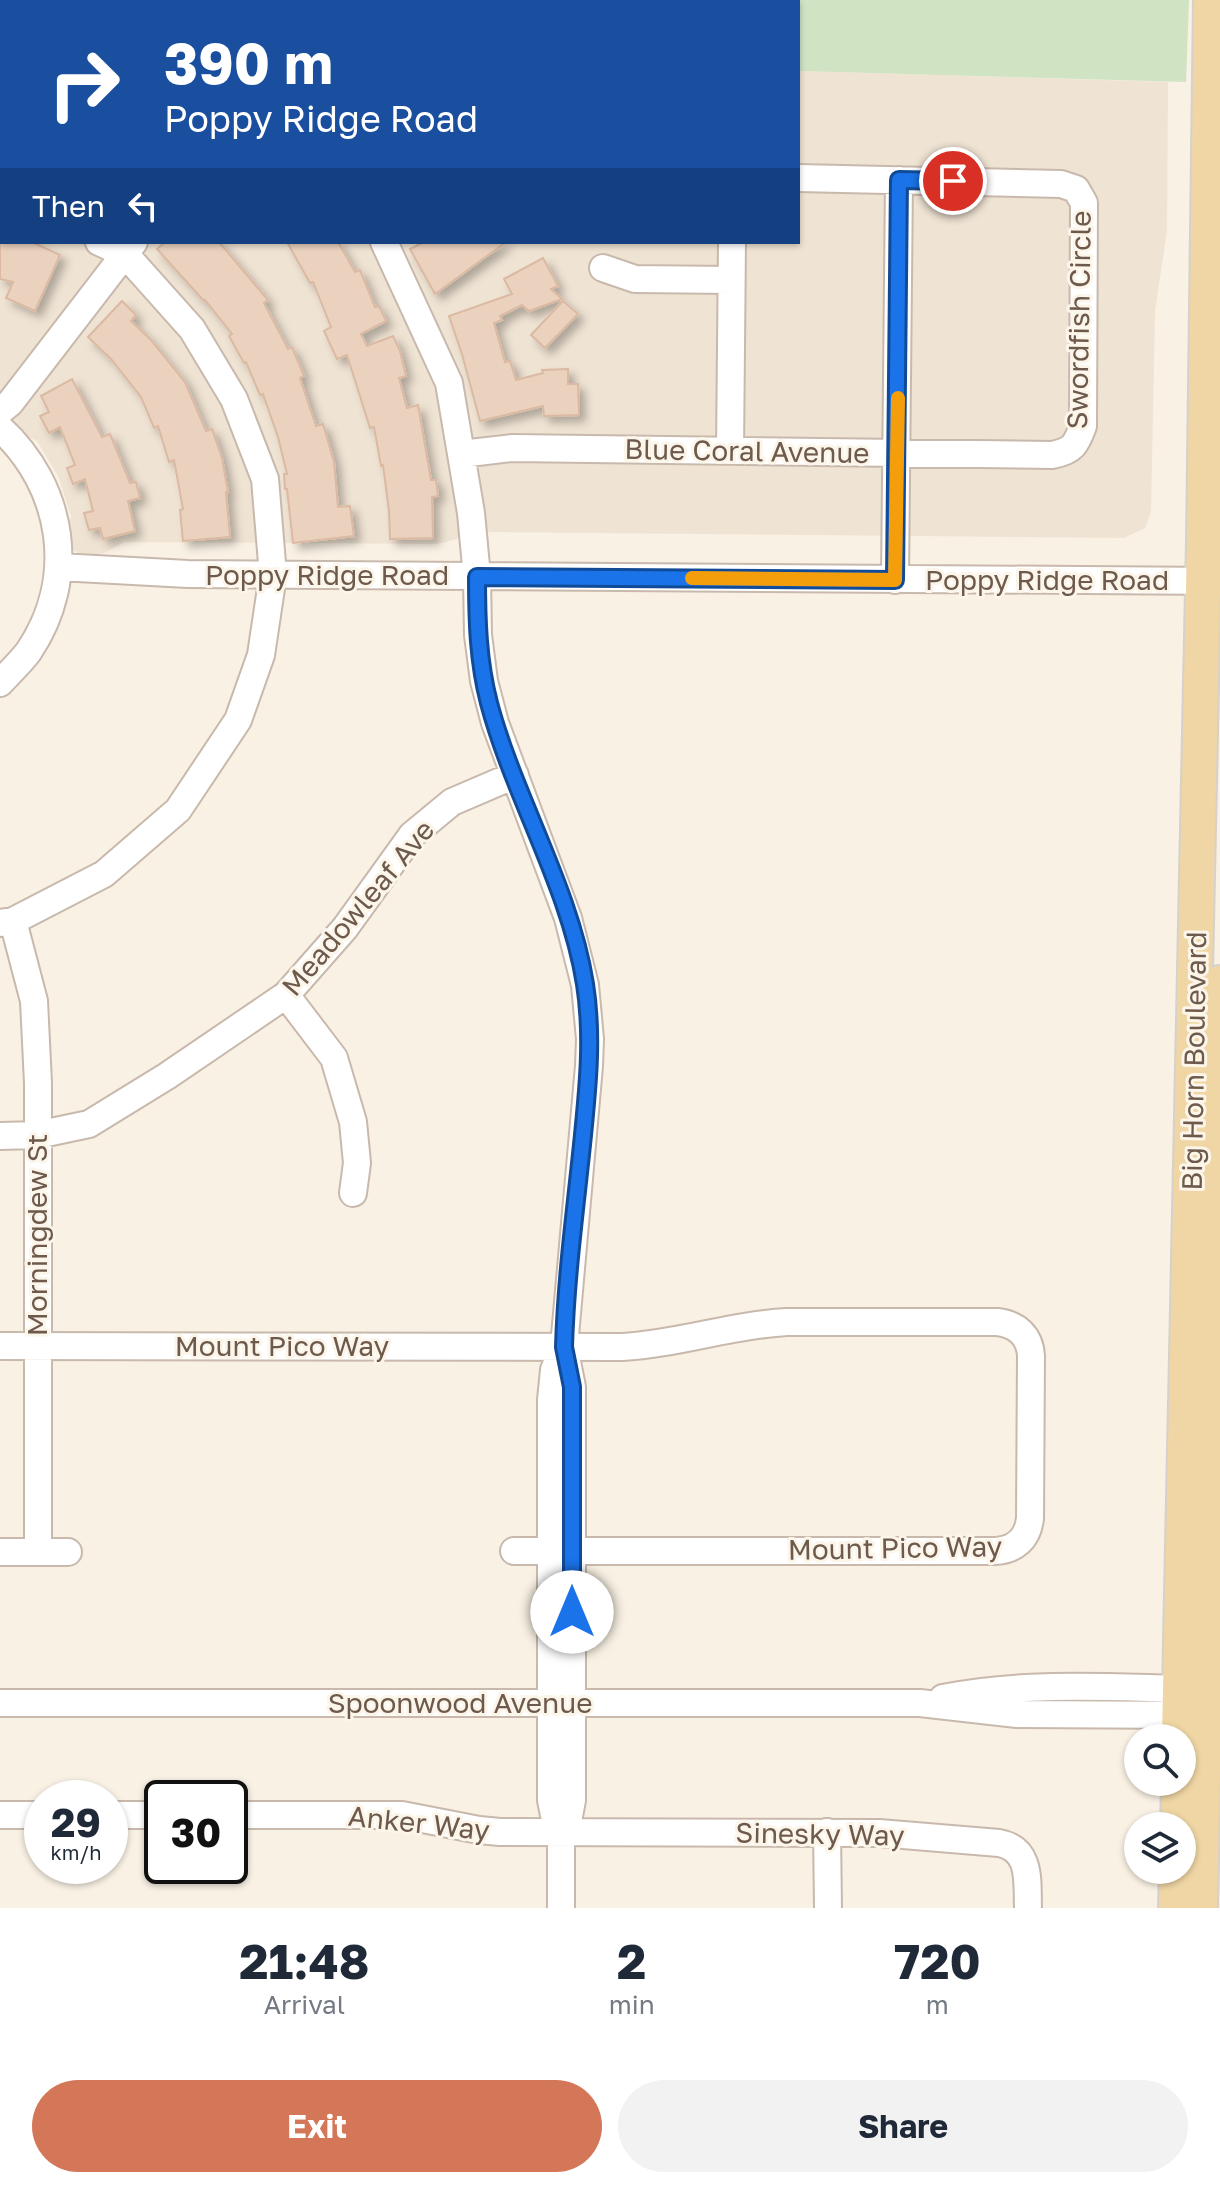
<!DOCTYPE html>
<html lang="en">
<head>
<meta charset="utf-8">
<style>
  body { margin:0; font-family:"Golos Text",sans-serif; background:#f2f2f3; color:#1f2937; height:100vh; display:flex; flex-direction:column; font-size:30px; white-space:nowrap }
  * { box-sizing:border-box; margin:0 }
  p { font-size:26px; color:#747a83 }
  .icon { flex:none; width:44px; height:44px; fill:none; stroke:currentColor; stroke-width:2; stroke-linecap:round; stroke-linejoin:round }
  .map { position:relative; height:1908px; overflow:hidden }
  .side { display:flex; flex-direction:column; background:#fff; flex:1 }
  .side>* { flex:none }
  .guide { position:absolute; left:0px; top:0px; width:800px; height:244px; box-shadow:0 2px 6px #0004; background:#1a4fa0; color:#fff; overflow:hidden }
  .controls { position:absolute; left:1124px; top:1724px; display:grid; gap:16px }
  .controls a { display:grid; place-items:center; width:72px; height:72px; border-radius:50%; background:#fff; box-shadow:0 2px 6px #0004; font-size:40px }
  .speed { position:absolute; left:24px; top:1780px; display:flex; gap:16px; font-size:40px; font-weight:700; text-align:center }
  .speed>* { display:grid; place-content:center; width:104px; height:104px; border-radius:50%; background:#fff; box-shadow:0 2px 6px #0004; line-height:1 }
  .speed small { font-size:20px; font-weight:400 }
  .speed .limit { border:4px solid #111; border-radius:12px; background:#fff; color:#111 }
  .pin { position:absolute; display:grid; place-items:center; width:68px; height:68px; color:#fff; margin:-34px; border:4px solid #fff; border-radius:50%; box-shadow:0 2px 8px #0007 }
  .me { position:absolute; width:88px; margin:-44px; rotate:0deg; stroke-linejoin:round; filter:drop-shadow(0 0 6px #0008) }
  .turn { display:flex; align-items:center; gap:28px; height:168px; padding:0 32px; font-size:36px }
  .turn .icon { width:104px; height:104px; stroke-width:2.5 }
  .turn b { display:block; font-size:56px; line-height:68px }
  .then { display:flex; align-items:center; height:76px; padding:0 32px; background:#0003; gap:16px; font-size:30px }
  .eta { display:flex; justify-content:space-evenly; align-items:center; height:136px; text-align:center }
  .eta b { font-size:48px; font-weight:700; line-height:56px }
  .action { display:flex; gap:16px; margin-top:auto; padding:16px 32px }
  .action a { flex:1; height:92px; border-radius:48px; background:#d37758; color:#fff; font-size:32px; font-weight:700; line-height:92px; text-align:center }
  .action a+a { background:#f2f2f3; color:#1f2937 }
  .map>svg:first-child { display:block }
  .residential { fill:#efe3d3 }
  .green { fill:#d0e4c4 }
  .building { fill:#ead2bf; stroke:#dbb9a2; stroke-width:2; filter:url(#shadow) }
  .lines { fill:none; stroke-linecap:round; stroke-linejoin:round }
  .minor-casing { stroke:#c8b9ac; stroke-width:30 }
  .major-casing { stroke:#d6d1cd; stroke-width:38 }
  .minor { stroke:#fff; stroke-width:26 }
  .major { stroke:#efd6a4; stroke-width:34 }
  .route-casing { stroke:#114b97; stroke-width:20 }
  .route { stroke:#1a73e8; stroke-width:14 }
  .slow { stroke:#f59e0b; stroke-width:14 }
  .labels { text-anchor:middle; stroke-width:6; stroke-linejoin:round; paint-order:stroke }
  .street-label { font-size:28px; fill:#6e5a4d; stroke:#fcf5e9 }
</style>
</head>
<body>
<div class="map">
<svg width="1220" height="1908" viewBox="0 0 1220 1908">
  <defs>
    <filter id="shadow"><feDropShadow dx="6" dy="6" stdDeviation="4" flood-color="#0004"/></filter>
  </defs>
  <rect width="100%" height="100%" fill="#f9f1e4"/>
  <path class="residential" d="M0 0H679V2H2V242H798V71L1168 82 1167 231 1155 311 1151 511 1145 528 1124 538 486 532 437 544 124 542 104 553 86 557 73 550 67 538 71 516 58 476 37 441 18 432 0 418Z"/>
  <path class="green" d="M679 0H1189L1186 82 798 71V2H679Z"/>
  <path class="building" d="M0 242H32L60 255 35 311 6 298 13 282 0 279Z
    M165 242H219L268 300 264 303 288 349 292 347 304 376 300 378 316 426 323 424 334 462 338 507 350 506 354 536 293 543 287 489H285L284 474H287L278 437 263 394 260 395 246 362 244 363 229 336 232 334 205 300 204 301 157 249Z
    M287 242H338L355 272 360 270 375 307 379 306 386 321 361 334 367 346 393 336 400 351 406 376 399 378 407 408 418 405 431 480H436L438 496 432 497 433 538 390 539 389 511 383 465 381 466 374 427 370 428 347 355 337 359 324 331 331 327 313 282 310 283Z
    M424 242H506L435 294 410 249Z
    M543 258 558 286 551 289 562 299 529 311 522 305 500 316 502 320 494 323 505 362 510 361 516 380 543 373 542 370 568 369V384H578L579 415 544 416 543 406 480 421 462 354 449 316 512 294 504 279Z
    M122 301 136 315 131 321 151 340 185 382 206 431 212 429 222 458 228 492H226L230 537 183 541 180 510 183 509 174 460 169 462 158 426 154 428 141 397 111 359 88 337Z
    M563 301 578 314 545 348 531 335Z
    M72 379 102 437 110 434 130 483 136 482 140 498 128 501 135 531 103 539 100 528 89 530 84 513 93 511 85 479 73 484 67 468 75 465 60 427 49 433 40 416 49 412 41 396Z"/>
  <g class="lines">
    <defs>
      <path id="minor" d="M295 2 296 0
        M560 2V0
        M0 199 2 200
        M384 242 449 383 471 513 477 577 478 635 484 681 495 723 568 918 585 985 590 1039 589 1066 564 1347 572 1387V1800L569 1816 561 1832
        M603 268 635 279 731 280
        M0 411 10 403 134 242
        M0 428C64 487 78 578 29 651 21 662 9 673 0 683
        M730 451 732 242
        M461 454 512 448 1052 455C1073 451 1076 445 1083 426L1084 203 1076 189 1061 184 798 178
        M59 567 188 574 1220 581
        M895 580 899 180
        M13 921 34 1001 38 1083V1552
        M0 923 13 921 104 874 178 810 238 720 261 655 273 575 265 479 234 399 192 329 125 254 99 242
        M286 995 334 1058 353 1122 357 1163 353 1193
        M0 1136 37 1135 89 1124 167 1076 286 995 345 928 412 835 452 802 515 775
        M0 1346 622 1347C678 1344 731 1325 787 1322H997C1017 1324 1030 1336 1031 1356L1030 1518C1028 1539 1015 1550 995 1551H514
        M0 1552H68
        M943 1698C1027 1681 1114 1688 1199 1689
        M0 1703H920L1017 1714 1196 1715
        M0 1815H42
        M110 1815H162
        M230 1815H402L479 1830 500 1832 879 1833 999 1843C1032 1849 1027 1882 1028 1908
        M827 1832 828 1908
        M561 1908V1832L554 1815 551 1800V1400L554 1370 563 1348"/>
      <path id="major" d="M1179 1738 1204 541 1211 0
        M1178 1826 1179 1782
        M1176 1908 1177 1870
        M1200 1908 1220 983"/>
    </defs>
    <use href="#minor" class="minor-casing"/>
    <use href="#major" class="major-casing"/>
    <use href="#minor" class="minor"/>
    <use href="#major" class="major"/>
  </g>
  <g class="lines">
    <defs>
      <path id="route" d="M572 1612V1387L564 1347C566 1276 576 1205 583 1135 588 1085 593 1035 585 984 570 888 514 797 489 703 478 661 477 619 477 577L895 580 899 180 953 181"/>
    </defs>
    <use href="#route" class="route-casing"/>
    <use href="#route" class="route"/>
    <path class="slow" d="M692 578 895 580 898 398"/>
  </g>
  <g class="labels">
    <g class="street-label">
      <text transform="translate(1079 320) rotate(-89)" y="10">Swordfish Circle</text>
      <text transform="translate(747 451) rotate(1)" y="10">Blue Coral Avenue</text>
      <text x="327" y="585">Poppy Ridge Road</text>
      <text x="1047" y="590">Poppy Ridge Road</text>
      <text transform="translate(358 908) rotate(-50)" y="10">Meadowleaf Ave</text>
      <text transform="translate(1194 1061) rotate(-89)" y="10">Big Horn Boulevard</text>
      <text transform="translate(37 1235) rotate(-90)" y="10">Morningdew St</text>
      <text x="282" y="1356">Mount Pico Way</text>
      <text transform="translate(895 1548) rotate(-1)" y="10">Mount Pico Way</text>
      <text x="460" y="1713">Spoonwood Avenue</text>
      <text transform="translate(419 1823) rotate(6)" y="10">Anker Way</text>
      <text transform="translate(820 1834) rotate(1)" y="10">Sinesky Way</text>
    </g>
  </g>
</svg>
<div class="controls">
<a><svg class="icon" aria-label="search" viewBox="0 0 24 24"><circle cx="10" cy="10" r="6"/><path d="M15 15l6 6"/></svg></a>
<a><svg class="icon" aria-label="layers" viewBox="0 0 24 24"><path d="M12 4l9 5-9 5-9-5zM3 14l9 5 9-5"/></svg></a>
</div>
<div class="speed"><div>29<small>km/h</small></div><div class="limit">30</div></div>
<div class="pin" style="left:953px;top:181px;background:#d93025"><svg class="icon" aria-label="arrive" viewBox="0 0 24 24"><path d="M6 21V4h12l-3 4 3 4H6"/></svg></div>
<svg class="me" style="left:572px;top:1612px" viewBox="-20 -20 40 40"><circle r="19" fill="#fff"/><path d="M0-13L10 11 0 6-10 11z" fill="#1a73e8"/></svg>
<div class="guide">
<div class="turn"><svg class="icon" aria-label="right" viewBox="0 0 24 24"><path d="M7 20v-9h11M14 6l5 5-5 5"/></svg><div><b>390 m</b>Poppy Ridge Road</div></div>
<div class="then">Then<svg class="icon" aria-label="left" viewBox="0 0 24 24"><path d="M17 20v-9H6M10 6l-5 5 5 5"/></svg></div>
</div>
</div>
<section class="side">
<div class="eta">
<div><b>21:48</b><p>Arrival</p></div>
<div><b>2</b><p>min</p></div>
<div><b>720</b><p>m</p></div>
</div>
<div class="action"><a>Exit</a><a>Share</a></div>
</section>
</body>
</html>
